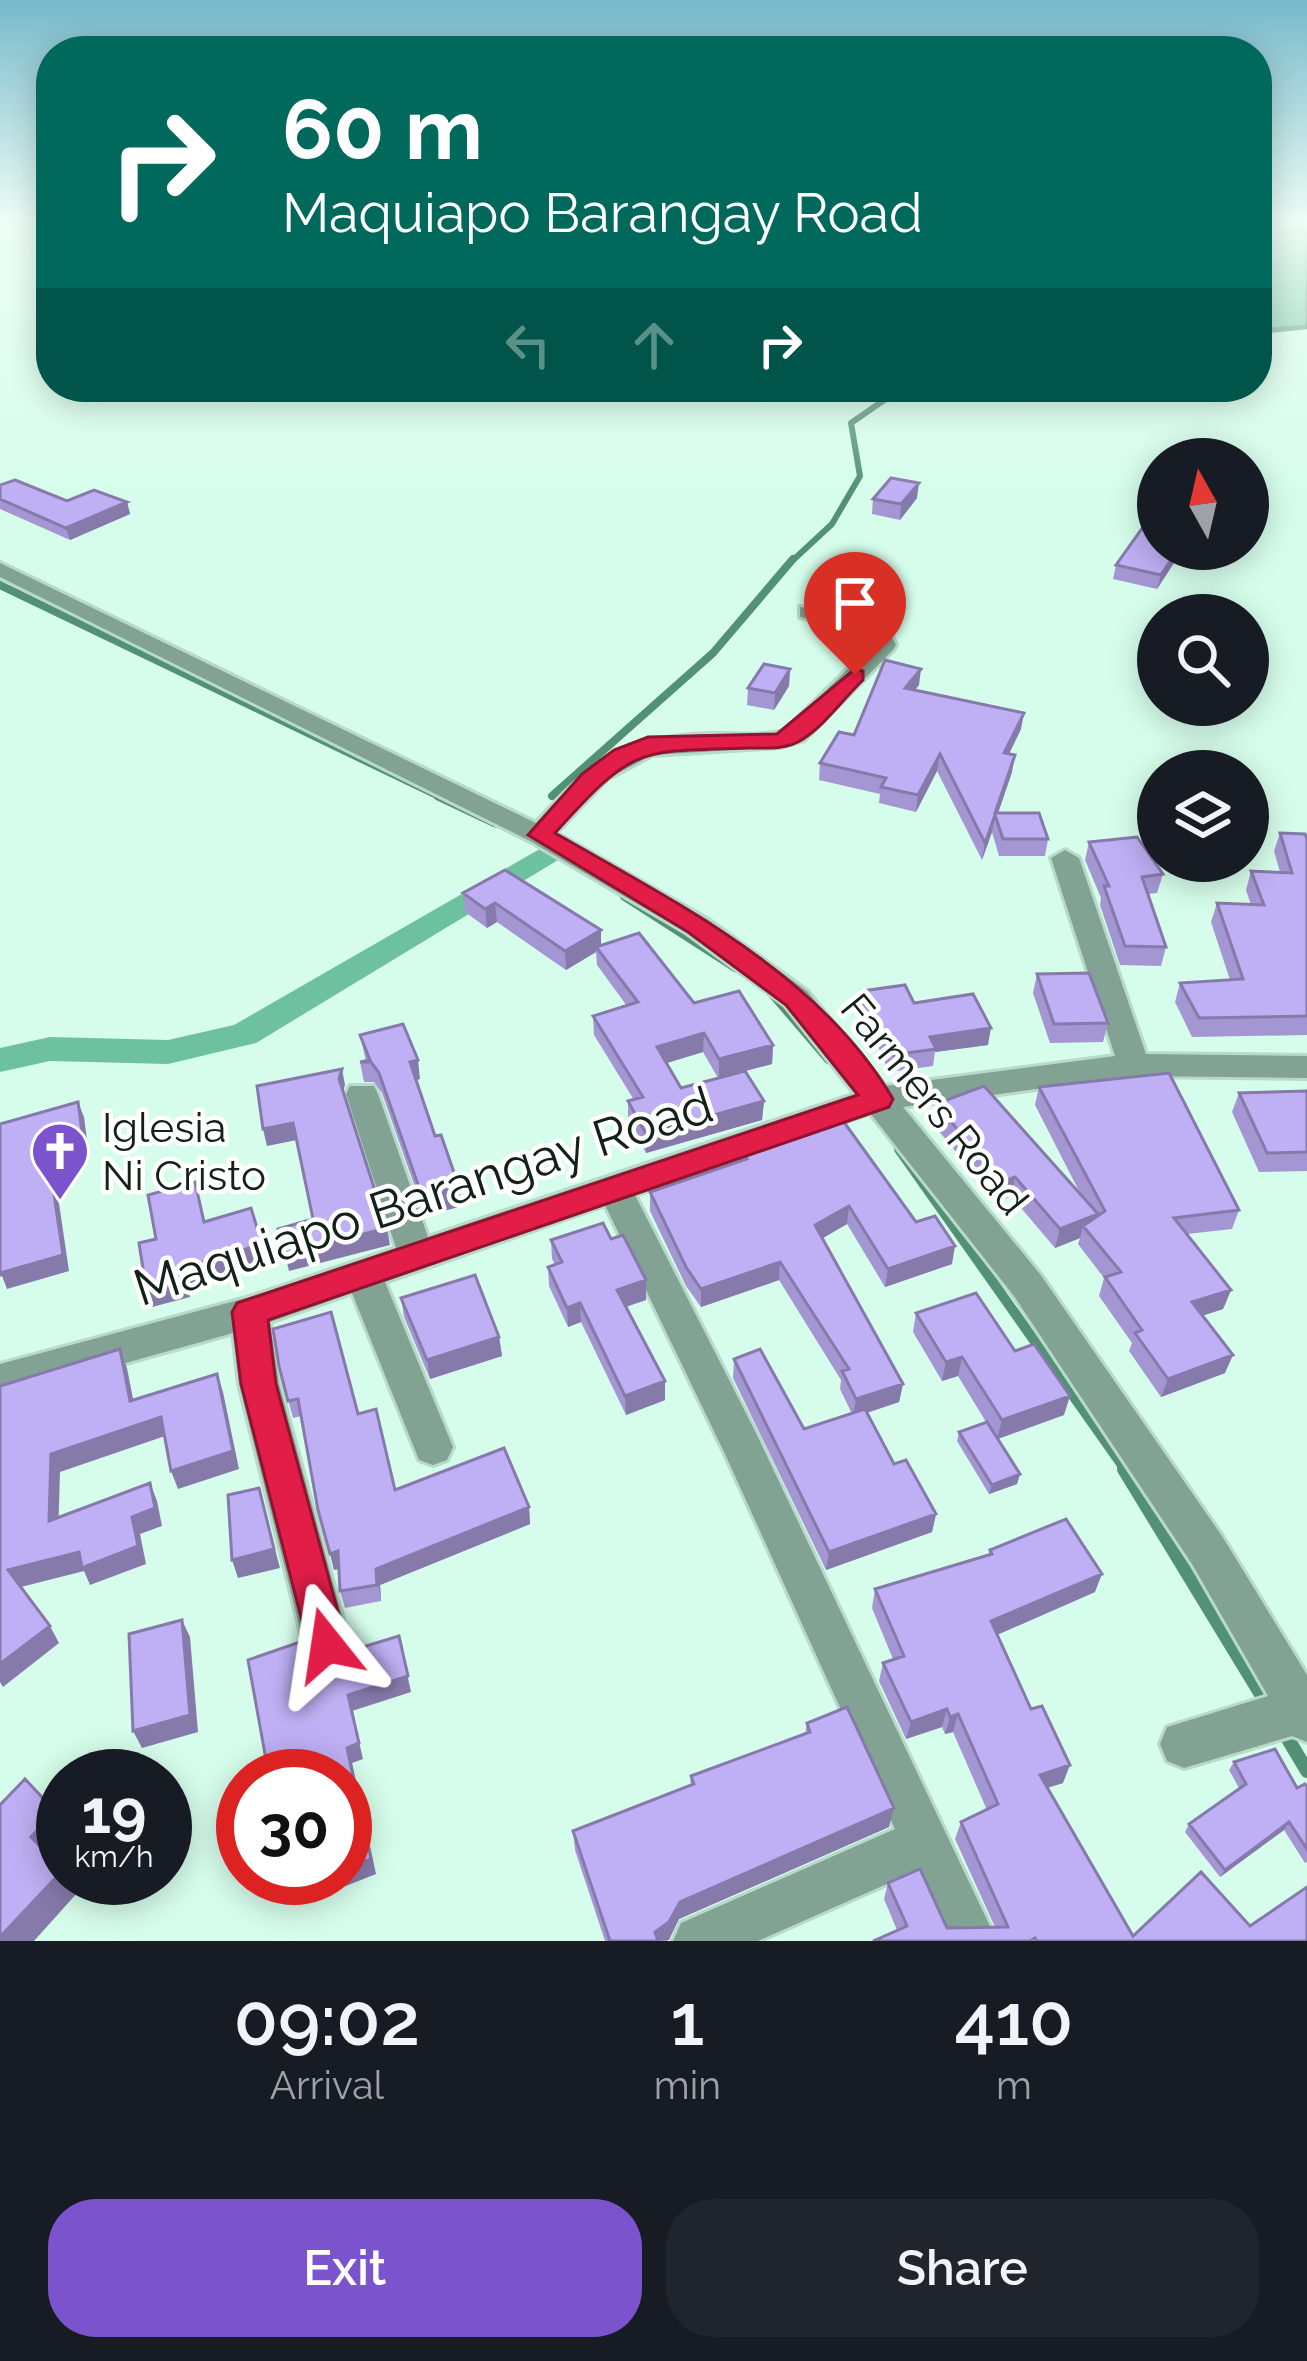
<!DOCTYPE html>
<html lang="en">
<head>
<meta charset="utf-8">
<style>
  body { margin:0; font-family:Raleway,sans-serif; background:#20242c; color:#f1f3f6; height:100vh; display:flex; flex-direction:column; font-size:45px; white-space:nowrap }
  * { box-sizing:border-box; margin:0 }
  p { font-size:39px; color:#9ea1a6 }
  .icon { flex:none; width:66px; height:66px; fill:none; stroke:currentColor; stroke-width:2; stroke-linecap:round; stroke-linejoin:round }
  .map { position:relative; height:1941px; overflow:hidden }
  .side { display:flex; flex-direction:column; background:#171b24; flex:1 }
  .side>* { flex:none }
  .hud { position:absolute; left:36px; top:36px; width:1236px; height:366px; border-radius:48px; box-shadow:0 6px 30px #0003; background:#00695c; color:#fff; overflow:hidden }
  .needle { width:78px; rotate:352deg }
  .fabs { position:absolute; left:1137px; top:438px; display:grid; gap:24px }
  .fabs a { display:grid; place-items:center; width:132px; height:132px; border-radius:50%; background:#171b24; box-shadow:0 6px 30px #0003; font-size:60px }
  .speed { position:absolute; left:36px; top:1749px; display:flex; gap:24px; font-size:60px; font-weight:700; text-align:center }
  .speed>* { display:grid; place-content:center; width:156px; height:156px; border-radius:50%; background:#171b24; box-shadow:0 6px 30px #0003; line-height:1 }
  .speed small { font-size:30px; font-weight:400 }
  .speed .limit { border:18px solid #d22; background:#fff; color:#111 }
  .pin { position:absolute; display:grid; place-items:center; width:102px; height:102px; color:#fff; margin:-123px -51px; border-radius:50% 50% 50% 0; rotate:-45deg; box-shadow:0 0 12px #0007 }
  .pin .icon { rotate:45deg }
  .me { position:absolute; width:132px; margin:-66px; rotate:345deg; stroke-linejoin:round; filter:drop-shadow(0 0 9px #0008) }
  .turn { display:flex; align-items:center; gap:42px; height:252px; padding:0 48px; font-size:54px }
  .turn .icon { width:156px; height:156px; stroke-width:2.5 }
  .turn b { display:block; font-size:84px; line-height:102px }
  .lanes { display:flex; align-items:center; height:114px; padding:0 48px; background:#0003; justify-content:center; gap:60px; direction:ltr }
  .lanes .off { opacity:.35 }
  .eta { display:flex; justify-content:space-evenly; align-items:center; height:204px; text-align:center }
  .eta b { font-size:72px; font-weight:600; line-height:84px }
  .action { display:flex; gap:24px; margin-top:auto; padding:24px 48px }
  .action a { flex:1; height:138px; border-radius:48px; background:#7a53cd; color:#fff; font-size:48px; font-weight:600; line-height:138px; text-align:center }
  .action a+a { background:#20242c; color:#f1f3f6 }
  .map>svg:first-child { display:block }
  .water { fill:#6ec19e; stroke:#529176; stroke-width:3 }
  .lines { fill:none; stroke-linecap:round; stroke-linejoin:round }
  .stream-far5 { stroke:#529176; stroke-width:4.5 }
  .stream-far4 { stroke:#529176; stroke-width:6 }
  .stream-far3 { stroke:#529176; stroke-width:8 }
  .stream-far2 { stroke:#529176; stroke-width:9 }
  .stream-far1 { stroke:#529176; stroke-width:10 }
  .stream { stroke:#529176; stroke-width:14 }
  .canal { fill:#6ec19e; fill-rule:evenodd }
  .minor-casing { stroke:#b7daca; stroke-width:6 }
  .minor { fill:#82a394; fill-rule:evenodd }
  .wall { fill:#a496d2; fill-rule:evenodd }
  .shaded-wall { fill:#867aab }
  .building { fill:#bfaff4; stroke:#867aab; stroke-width:3 }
  .route { fill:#e11d48; stroke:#92132f; stroke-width:3 }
  .labels { text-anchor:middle; stroke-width:9; stroke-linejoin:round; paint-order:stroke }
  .street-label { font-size:42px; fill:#12211a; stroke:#fff }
  .poi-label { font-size:42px; fill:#12211a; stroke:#fff; text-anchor:start }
  .near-street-label { font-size:51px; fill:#12211a; stroke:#fff }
</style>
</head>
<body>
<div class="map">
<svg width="1307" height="1941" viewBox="0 0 1307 1941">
  <rect width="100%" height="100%" fill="#d6fdeb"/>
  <path class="water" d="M1257 221 1307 222V326L1257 330Z"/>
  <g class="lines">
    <path class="stream-far5" d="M1257 332 1307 327"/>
    <path class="stream-far4" d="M791 562 832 524 860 476 851 423 903 387"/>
    <path class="stream-far3" d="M0 585 445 799
      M552 796 713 653 793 559"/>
    <path class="stream-far2" d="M438 796 495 823
      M624 896 736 968
      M770 991 829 1060"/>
    <path class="stream-far1" d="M899 1149 1127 1472"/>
    <path class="stream" d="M1124 1469 1267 1704
      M1282 1729 1307 1771"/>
    <path class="canal" d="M552 842 563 845 567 851 563 857 256 1043 168 1064 50 1061 0 1072V1048L50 1037 168 1040 234 1025Z"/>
    <defs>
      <path id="minor" d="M0 563 536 823C592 761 626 736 712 734 736 734 764 737 786 730L873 644 868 633 800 617V607L885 624 896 645 893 650 804 740 780 747 652 755 607 779 556 833 707 919 807 991 885 1086 1115 1056 1051 858 1065 850 1079 858 1146 1054 1307 1056V1078L1134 1076 903 1107 1040 1274 1222 1536 1307 1675V1742L1292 1736 1184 1768 1167 1761 1160 1744 1167 1727 1268 1696 1192 1564 1014 1296 870 1113 635 1195 756 1433 997 1941H946L914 1872 758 1941H673L681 1923 895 1829 725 1454 605 1205 385 1282 453 1447 447 1460 433 1465 419 1460 352 1293 270 1322 279 1384 350 1645 343 1661 327 1667 311 1661 304 1645 239 1384 233 1333 0 1398V1364L250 1297 396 1248 346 1094 350 1086H374L378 1094 428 1237 855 1094 785 1005 687 933 530 841 0 577Z"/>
    </defs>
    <use href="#minor" class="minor-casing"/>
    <use href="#minor" class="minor"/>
  </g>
  <path class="wall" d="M0 485 67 501 127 502 130 514 70 540 0 509Z
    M917 498 900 520 872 514 873 499Z
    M1183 549 1157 589 1113 579 1116 565Z
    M790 669 789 686 774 710 747 705 748 688Z
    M919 685 915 690 1021 729 1009 754 1012 772 998 813 1048 839 1045 856H999L992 832 982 860 937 771 916 812 879 803 880 794 819 780 820 763Z
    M1280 833 1307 839V1035L1192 1037 1175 1002 1180 983 1230 980 1211 922 1217 903 1251 905 1246 890 1251 871 1280 872 1274 851Z
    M1089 842 1163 874 1157 893 1148 894 1166 947 1161 966 1120 965 1100 905 1101 898 1085 860Z
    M463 893 601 930V945L694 1003 773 1045 772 1064 745 1071 764 1101 762 1120 646 1153 628 1121V1101L634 1100 594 1035 593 1016 627 1006 597 965 596 952 566 970 497 922 487 928 465 912ZM703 1052 718 1078 681 1088 666 1063Z
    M1037 974 1108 1023 1103 1042 1050 1043 1033 993Z
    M862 991 914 1003 988 1045 935 1052 933 1066 889 1072 861 1007Z
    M360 1035 420 1079 416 1080 462 1206 425 1216 382 1093 374 1082H364L360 1062 366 1061Z
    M1039 1087 1239 1210 1232 1229 1187 1234 1231 1290 1223 1309 1202 1316 1225 1373 1161 1397 1129 1351 1132 1343 1099 1296 1104 1278 1078 1244 1080 1238 1055 1248 1011 1196 998 1202 932 1123 936 1104 1081 1195 1035 1105Z
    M1307 1091V1171L1259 1172 1232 1112 1239 1093Z
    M739 1145 916 1222 952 1264 885 1287 847 1224 822 1238 903 1384 899 1402 867 1413 894 1464 936 1514 932 1532 826 1570 733 1378 734 1359 804 1429 852 1414 840 1389 841 1380 779 1280 701 1307 686 1286 650 1211V1192L738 1162Z
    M611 1239 646 1280V1300L626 1307 665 1381V1400L626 1415 581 1322 568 1327 549 1286 548 1267 555 1264 552 1259 551 1240Z
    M401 1298 499 1337 502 1356 430 1379 404 1317Z
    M916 1313 1015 1351 1064 1415 998 1439 1020 1474 1017 1484 989 1494 957 1441 959 1432 986 1422 958 1376 942 1381 913 1332Z
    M279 1366 358 1414 395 1490 529 1507 530 1524 380 1585 381 1601 345 1608 340 1591 339 1569 334 1570 301 1416 293 1418Z
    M990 1550 1095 1592 997 1635 1063 1783 1047 1788 1133 1936 1250 1926 1307 1941H873L897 1930 884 1899 888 1883 947 1928 995 1927 955 1839 961 1822 987 1810 953 1732 945 1734 942 1727 906 1739 879 1681 883 1663 893 1659 872 1608 875 1589 988 1555Z
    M807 1723 889 1827 679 1919 667 1941H605L575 1850 573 1831 690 1786 691 1776 805 1734Z
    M1234 1762 1297 1788 1307 1787V1862L1305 1863 1284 1830 1220 1877 1185 1832 1189 1824 1239 1788 1229 1770Z"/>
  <path class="shaded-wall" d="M919 483 917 498 900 520 901 504Z
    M127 502 130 514 70 540 66 528Z
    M1178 549H1183L1157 589 1161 575Z
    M790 669 789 686 774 710 775 693Z
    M921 669 919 685 903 704 905 688Z
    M1024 713 1021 729 1001 770 1004 753Z
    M940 754 937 771 916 812 918 795Z
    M1015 755 1012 772 996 819 995 813Z
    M995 815 992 832 982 860 985 843Z
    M495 903 497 922 487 928 485 909Z
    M601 930V949L596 947V952L566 970 565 951Z
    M991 1028 988 1045 935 1052 936 1049 930 1037Z
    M704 1033 703 1052 657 1066V1047Z
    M773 1045 772 1064 719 1078V1059Z
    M418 1060 420 1079 413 1081 410 1062Z
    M342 1069 345 1085 342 1095 339 1079Z
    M764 1101 762 1120 646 1153V1134Z
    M78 1102 84 1117 88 1147 52 1156 69 1271 7 1289 2 1276 0 1277V1262L46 1141Z
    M293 1123 297 1140 267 1146 263 1129Z
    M1015 1177 1011 1196 998 1202 1002 1182Z
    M459 1187 462 1206 425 1216 422 1196Z
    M849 1206 847 1224 813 1244 815 1225Z
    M1098 1214 1093 1233 1083 1226 1080 1238 1055 1248 1060 1229Z
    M387 1228 390 1245 289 1271 285 1254Z
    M262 1244 267 1263 188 1288 190 1297 152 1307 146 1288 182 1269Z
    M955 1246 952 1264 885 1287 888 1269Z
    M780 1262 779 1280 701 1307V1289Z
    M646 1280V1300L618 1309 617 1290Z
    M1231 1290 1223 1309 1185 1321 1192 1302Z
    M580 1303 581 1322 568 1327 567 1308Z
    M499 1337 502 1356 430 1379 427 1360Z
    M120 1349 127 1368 137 1419 130 1401Z
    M1233 1355 1225 1373 1161 1397 1168 1379Z
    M962 1357 958 1376 942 1381 946 1362Z
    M217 1374 223 1392 239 1469 178 1489 171 1471Z
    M665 1381V1400L626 1415 625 1396Z
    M903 1384 899 1402 853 1417 856 1399Z
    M1070 1396 1064 1415 997 1439 1002 1420Z
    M161 1417 168 1435 60 1472 58 1538 49 1521 51 1454Z
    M1020 1474 1017 1484 989 1494 992 1485Z
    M150 1483 157 1501 162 1526 140 1534 146 1564 90 1585 84 1571 17 1588 8 1570 132 1517Z
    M259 1488 280 1568 238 1578 232 1560Z
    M529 1507 530 1524 380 1585 381 1601 376 1569Z
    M936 1514 932 1532 826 1570 829 1552Z
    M338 1551 343 1568 334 1570 330 1554Z
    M1102 1574 1095 1592 985 1640 991 1621Z
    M182 1620 190 1637 198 1732 142 1748 133 1731Z
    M50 1626 59 1643 3 1687 0 1682V1664Z
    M399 1636 411 1692 352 1711 363 1759 352 1763 376 1874 318 1897 312 1883 325 1878H345L348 1695Z
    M947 1709 942 1727 906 1739 911 1722Z
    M958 1714 953 1732 945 1734 950 1717Z
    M1070 1765 1063 1783 1033 1792 1040 1775Z
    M291 1769 294 1776H271Z
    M894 1808 889 1827 679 1919 669 1940 655 1941V1932L680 1902Z
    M55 1811 63 1823V1843L47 1860 31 1837Z
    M1289 1822 1284 1830 1220 1877 1225 1870Z
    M63 1870V1878H69L78 1892 34 1941H0V1937Z"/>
  <path class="building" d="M891 478 919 483 901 504 873 499Z
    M15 480 67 501 94 490 127 502 66 528 0 499V485Z
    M1158 506V549H1178L1161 575 1116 565Z
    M885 660 921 669 905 688 1024 713 1004 753 1015 755 995 813H1039L1048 839H1003L995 815 985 843 940 754 918 795 881 787 886 778 820 763 839 732 854 735Z
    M764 664 790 669 775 693 748 688Z
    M1280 833 1305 834 1307 839V1016L1199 1018 1180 983 1243 979 1217 903 1264 905 1251 871 1292 873Z
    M1137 837 1163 874 1142 877 1166 947 1125 946 1104 886H1109L1089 842Z
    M505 870 601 930 565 951 495 903 485 909 463 893Z
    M639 933 694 1003 739 991 773 1045 719 1059 704 1033 657 1047 681 1088 745 1071 764 1101 646 1134 628 1101 643 1097 593 1016 638 1002 596 947Z
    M1089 973 1108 1023 1054 1024 1037 974Z
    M905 985 914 1003 973 994 991 1028 930 1037 936 1049 891 1055 862 991Z
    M403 1024 418 1060 410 1062 435 1136 441 1135 459 1187 422 1196 379 1073 371 1062H360L370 1060 360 1035Z
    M342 1069 339 1079 387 1228 285 1254 278 1229 313 1219 293 1123 263 1129 257 1086Z
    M1169 1073 1239 1210 1174 1218 1231 1290 1192 1302 1233 1355 1168 1379 1135 1333 1142 1330 1105 1277 1121 1272 1083 1226 1105 1211 1039 1087Z
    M984 1086 1098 1214 1060 1229 1015 1177 1002 1182 936 1104Z
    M1307 1091V1152L1267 1153 1239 1093Z
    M78 1102 82 1132 46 1141 63 1255 0 1273V1124Z
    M841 1118 916 1222 935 1216 955 1246 888 1269 849 1206 815 1225 903 1384 856 1399 842 1371 849 1369 780 1262 701 1289 686 1267 650 1192 747 1159 739 1145Z
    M195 1182 204 1222 251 1208 262 1244 182 1269 184 1278 146 1288 139 1243 156 1239 148 1195Z
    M603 1223 611 1239 623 1235 646 1280 617 1290 665 1381 625 1396 580 1303 567 1308 548 1267 562 1262 551 1240Z
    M475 1275 499 1337 427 1360 401 1298Z
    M976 1293 1015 1351 1034 1344 1070 1396 1002 1420 962 1357 946 1362 916 1313Z
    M331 1312 358 1414 376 1409 395 1490 504 1448 529 1507 376 1569 377 1585 340 1591 338 1551 330 1554 318 1510 298 1399 288 1401 279 1366 273 1329Z
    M120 1349 130 1401 217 1374 233 1451 171 1471 161 1417 51 1454 49 1521 150 1483 155 1508 132 1517 138 1546 82 1568 79 1552 8 1570 50 1626 0 1664V1386Z
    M760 1349 804 1429 865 1409 894 1464 906 1460 936 1514 829 1552 734 1359Z
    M987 1422 1020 1474 992 1485 959 1432Z
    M259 1488 274 1549 232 1560 228 1495Z
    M1066 1519 1102 1574 991 1621 1031 1709 1042 1706 1070 1765 1040 1775 1133 1936 1201 1872 1250 1926 1307 1887V1941H1037L1035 1938 1030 1941H873L907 1926 888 1883 920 1869 947 1928 1008 1927 961 1822 998 1804 958 1714 950 1717 947 1709 911 1722 883 1663 904 1656 875 1589 992 1554 990 1550Z
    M182 1620 190 1715 133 1731 129 1634Z
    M399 1636 408 1676 348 1695 359 1743 347 1748 371 1859 345 1870V1776H292L291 1769 269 1776 248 1660 300 1642 312 1652 314 1662Z
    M847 1707 894 1808 680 1902 669 1922 655 1932 658 1941H610L573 1831 694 1784 691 1776 810 1732 807 1723Z
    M1275 1749 1297 1788 1305 1784 1307 1787V1849L1289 1822 1225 1870 1189 1824 1246 1784 1234 1762Z
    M25 1779 55 1811 31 1837 63 1870 0 1937V1805Z"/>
  <linearGradient id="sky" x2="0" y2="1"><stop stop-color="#77b9ca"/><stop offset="0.45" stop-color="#edfef6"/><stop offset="1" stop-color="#edfef6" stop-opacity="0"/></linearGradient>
  <rect width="1307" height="493" fill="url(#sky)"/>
  <path class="route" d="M855 669 863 671V680C844 698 825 725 803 739 787 750 766 748 748 748 635 751 633 747 555 833 677 903 820 974 893 1099L889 1107 268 1320 276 1384 347 1645 341 1660 327 1666 312 1660 241 1384 232 1312 237 1303 858 1095 786 1005 688 932 528 835 582 774 614 750 648 737 777 734Z"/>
  <defs>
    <symbol id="church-pin" viewBox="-11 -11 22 30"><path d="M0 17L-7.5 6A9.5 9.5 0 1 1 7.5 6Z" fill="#7a53cd" stroke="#fff"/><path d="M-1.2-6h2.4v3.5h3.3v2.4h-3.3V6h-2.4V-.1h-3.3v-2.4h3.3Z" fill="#fff"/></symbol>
  </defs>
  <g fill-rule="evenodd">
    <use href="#church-pin" x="27" y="1118" width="66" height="90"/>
  </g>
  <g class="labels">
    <g class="street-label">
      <text transform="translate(935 1104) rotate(51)" y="15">Farmers Road</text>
    </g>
    <g class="poi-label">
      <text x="102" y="1142">Iglesia<tspan x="102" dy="48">Ni Cristo</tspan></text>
    </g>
    <g class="near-street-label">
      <text transform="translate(423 1196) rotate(-18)" y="18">Maquiapo Barangay Road</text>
    </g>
  </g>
</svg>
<div class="fabs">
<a><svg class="needle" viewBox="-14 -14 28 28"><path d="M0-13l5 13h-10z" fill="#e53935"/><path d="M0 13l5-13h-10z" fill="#9ea1a6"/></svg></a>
<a><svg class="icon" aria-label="search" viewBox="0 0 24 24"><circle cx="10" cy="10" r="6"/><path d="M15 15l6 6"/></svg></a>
<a><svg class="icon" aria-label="layers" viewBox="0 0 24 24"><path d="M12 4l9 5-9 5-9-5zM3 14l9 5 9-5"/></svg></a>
</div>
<div class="speed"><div>19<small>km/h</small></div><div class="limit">30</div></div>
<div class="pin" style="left:855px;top:675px;background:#d93025"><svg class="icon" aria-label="arrive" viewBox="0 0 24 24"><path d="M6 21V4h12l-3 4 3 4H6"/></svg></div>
<svg class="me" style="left:327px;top:1645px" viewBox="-20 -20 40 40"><path d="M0-17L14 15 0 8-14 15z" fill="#e11d48" stroke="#fff" stroke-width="4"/></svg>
<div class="hud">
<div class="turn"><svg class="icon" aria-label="right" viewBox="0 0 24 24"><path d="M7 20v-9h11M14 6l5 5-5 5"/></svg><div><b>60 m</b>Maquiapo Barangay Road</div></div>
<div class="lanes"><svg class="icon off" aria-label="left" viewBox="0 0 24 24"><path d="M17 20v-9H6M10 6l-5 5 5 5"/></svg><svg class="icon off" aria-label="ahead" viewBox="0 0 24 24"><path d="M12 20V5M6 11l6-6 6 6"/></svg><svg class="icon" aria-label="right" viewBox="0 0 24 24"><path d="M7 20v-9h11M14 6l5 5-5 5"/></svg></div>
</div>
</div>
<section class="side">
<div class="eta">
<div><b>09:02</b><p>Arrival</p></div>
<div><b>1</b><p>min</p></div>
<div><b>410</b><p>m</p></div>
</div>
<div class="action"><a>Exit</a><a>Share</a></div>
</section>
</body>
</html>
